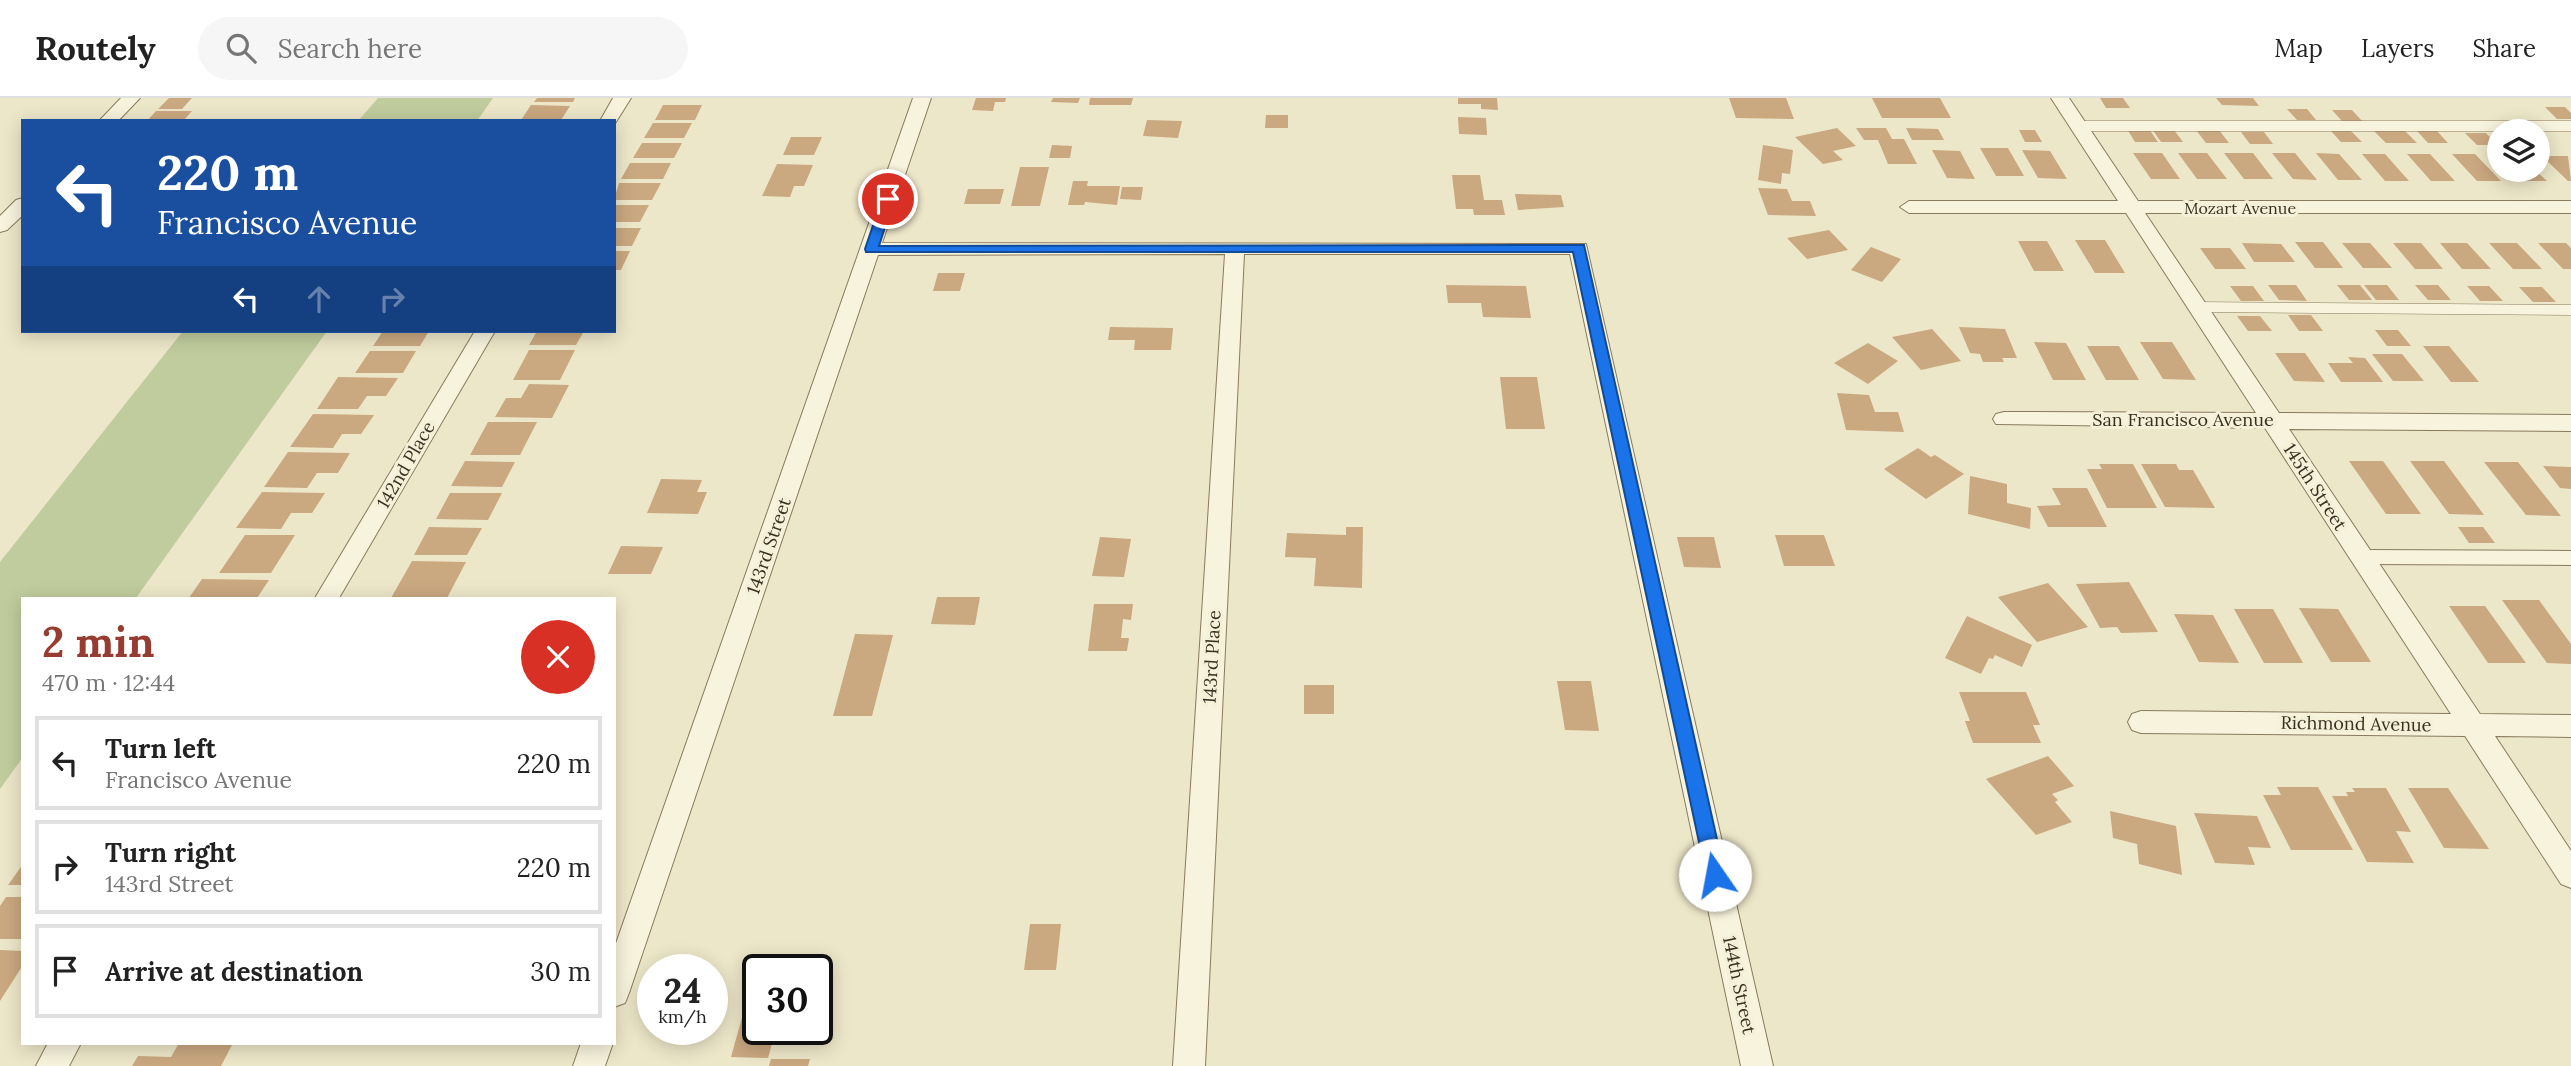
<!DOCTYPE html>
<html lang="en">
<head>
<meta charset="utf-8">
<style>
  body { margin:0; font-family:Lora,serif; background:#f6f6f6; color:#222; height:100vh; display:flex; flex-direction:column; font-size:26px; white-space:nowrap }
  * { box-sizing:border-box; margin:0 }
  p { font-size:23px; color:#767676 }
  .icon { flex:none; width:38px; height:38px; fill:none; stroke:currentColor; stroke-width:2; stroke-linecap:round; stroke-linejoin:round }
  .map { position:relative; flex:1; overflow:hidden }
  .panel { position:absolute; left:21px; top:499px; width:595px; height:448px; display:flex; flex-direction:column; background:#fff; border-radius:0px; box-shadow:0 4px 18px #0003 }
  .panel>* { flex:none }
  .top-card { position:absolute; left:21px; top:21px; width:595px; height:214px; border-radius:0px; box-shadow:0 4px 18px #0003; background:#1a4fa0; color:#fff; overflow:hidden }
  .controls { position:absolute; left:2487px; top:21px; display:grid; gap:14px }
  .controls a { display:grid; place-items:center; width:63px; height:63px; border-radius:50%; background:#fff; box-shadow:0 4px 18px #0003; font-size:35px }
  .speed { position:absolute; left:637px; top:856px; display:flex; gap:14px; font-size:35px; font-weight:700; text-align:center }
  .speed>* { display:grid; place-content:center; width:91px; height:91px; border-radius:50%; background:#fff; box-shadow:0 4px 18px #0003; line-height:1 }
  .speed small { font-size:18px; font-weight:400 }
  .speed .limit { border:4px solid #111; border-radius:10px; background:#fff; color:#111 }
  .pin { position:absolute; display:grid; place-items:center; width:60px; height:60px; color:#fff; margin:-30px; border:4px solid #fff; border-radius:50%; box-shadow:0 2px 7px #0007 }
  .me { position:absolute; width:77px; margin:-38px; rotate:348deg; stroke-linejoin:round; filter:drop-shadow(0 0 5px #0008) }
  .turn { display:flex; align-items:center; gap:24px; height:147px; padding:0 21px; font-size:32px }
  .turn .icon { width:91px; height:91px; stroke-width:2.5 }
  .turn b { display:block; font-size:49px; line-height:60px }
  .lanes { display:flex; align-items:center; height:66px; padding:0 21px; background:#0003; justify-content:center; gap:35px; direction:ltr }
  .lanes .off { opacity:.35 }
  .round { display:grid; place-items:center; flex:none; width:74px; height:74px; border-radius:37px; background:#f6f6f6 }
  .head { display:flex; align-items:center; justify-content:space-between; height:119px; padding:0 21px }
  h1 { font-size:42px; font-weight:700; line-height:52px; color:#973c30 }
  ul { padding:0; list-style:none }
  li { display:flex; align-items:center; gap:21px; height:94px; margin:0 14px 10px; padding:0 7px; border:4px solid #e0e0e0; border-radius:0px }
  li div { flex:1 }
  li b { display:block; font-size:26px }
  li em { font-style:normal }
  header { display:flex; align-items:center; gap:42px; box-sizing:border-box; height:98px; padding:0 35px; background:#fff; border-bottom:2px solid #e0e0e0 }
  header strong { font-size:33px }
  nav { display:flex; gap:38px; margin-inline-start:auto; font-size:24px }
  .search { width:490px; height:63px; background:#f6f6f6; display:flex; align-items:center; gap:18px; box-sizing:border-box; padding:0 24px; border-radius:38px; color:#767676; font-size:26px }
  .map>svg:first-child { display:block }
  .green { fill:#c0cc9d }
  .building { fill:#caa880 }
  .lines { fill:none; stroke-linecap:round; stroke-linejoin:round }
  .service-far1-casing { stroke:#897a5e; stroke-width:11 }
  .service-casing { stroke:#897a5e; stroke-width:16 }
  .minor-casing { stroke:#897a5e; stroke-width:2 }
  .service-far1 { stroke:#f8f3dc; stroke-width:10 }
  .service { stroke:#f8f3dc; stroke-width:14 }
  .minor { fill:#f8f3dc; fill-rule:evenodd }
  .route { fill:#1a73e8; stroke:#114b97; stroke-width:2 }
  .labels { text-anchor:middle; stroke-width:6; stroke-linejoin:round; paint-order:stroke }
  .far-street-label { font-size:16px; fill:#3a3021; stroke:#f5f0d8 }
  .street-label { font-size:18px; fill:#3a3021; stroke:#f5f0d8 }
</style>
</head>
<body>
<header>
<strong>Routely</strong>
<div class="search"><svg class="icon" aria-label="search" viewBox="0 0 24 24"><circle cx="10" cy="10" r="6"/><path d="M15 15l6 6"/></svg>Search here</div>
<nav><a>Map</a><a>Layers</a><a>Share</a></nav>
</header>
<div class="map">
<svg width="2571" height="968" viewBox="0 0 2571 968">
  <rect width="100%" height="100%" fill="#ede7c9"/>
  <path class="green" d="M378 0H493L477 23H358Z
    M183 233H327L136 500H23V659L0 691V464Z"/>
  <path class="building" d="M169 0H192L182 11H158Z
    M537 0H575L573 4H534Z
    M976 0H1006L1005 4H995L993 13 972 12Z
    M1053 0H1080L1078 5 1051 4Z
    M1090 0H1133L1131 7H1089Z
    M1458 0H1497L1498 12 1481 11V6H1458Z
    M1729 0H1786L1794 21 1736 20Z
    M1872 0H1940L1951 20H1882Z
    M2100 0H2123L2130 10H2106Z
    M2216 0H2253L2259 8 2222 7Z
    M531 7 570 8 561 22H521Z
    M663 7H702L695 22H655Z
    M2545 9H2565L2571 15V21H2557Z
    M2287 11H2307L2316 22H2297Z
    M2332 12H2352L2362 23H2342Z
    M156 13H192L183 23H147Z
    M1266 17H1288V30H1265Z
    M1458 19 1486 20 1487 37 1459 36Z
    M1147 22 1182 23 1178 40 1143 38Z
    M653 25H692L684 40H644Z
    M1837 30 1856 48 1833 53 1843 62 1823 66 1795 39Z
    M1856 30H1886L1892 41H1904L1917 66H1888L1878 42H1864Z
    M1906 30 1938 31 1944 42H1912Z
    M2127 31H2149L2158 44H2135Z
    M2152 31 2174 32 2183 44H2161Z
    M2019 32H2035L2042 44H2025Z
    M2196 32H2219L2229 45H2206Z
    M2331 33H2351L2362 44H2341Z
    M2374 33H2405L2417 45H2386Z
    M2417 33H2437L2448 45H2428Z
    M2241 34H2264L2273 46H2250Z
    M2465 35H2486L2497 47H2477Z
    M791 39H822L814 57H783Z
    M642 45H682L674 60H633Z
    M1052 47 1072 48 1070 60H1049Z
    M1763 47 1793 52 1790 76 1782 75 1781 86 1758 82Z
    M1980 50H2008L2024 78H1996Z
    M1932 52 1960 53 1975 81 1947 80Z
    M2022 52 2050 53 2067 81 2038 80Z
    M2133 55H2162L2180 81H2151Z
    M2178 55H2207L2227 81H2197Z
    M2224 55H2253L2273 81H2244Z
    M2272 55H2295L2317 82 2293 81Z
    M2316 55 2339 56 2362 82H2338Z
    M2362 56H2385L2409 83H2385Z
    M2407 56H2430L2455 83H2431Z
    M2452 56H2475L2501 83H2477Z
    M2542 58H2568L2571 83H2568Z
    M630 65H671L663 81H621Z
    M777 66 813 67 804 88H794L790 99 762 98Z
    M1020 69H1049L1040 108H1011Z
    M2512 72H2535L2547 83H2523Z
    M1452 77H1480L1484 102H1502L1505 117H1474L1473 111H1456Z
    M1073 83H1088L1087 88H1120L1117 107 1085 104 1084 107H1068Z
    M619 85H661L652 102H614Z
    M1122 89H1143L1141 102 1120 101Z
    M1758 90 1787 91 1792 103H1810L1816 118 1768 117Z
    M968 91H1004L1000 106H964Z
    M1515 96 1561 97 1564 109 1518 112Z
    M614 107H649L640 124H614Z
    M614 130H641L632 148H614Z
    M1829 132 1848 152 1807 161 1787 140Z
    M2075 142H2105L2125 175H2095Z
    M2018 143H2047L2064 173H2034Z
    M2295 144H2323L2343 170H2315Z
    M2242 145 2281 146 2295 164H2254Z
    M2342 145H2370L2392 170H2363Z
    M2393 145H2421L2443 171H2415Z
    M2440 145H2467L2491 171H2462Z
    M2489 145H2517L2542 171H2513Z
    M2538 145H2566L2571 150V171H2563Z
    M1871 149 1901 161 1882 184 1851 172Z
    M2200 150H2230L2246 171H2215Z
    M614 153H630L621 172H614Z
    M938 175H965L960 193H933Z
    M1446 187 1526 188 1531 220 1483 219 1481 205H1448Z
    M2268 187H2296L2307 203 2279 202Z
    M2337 187H2360L2372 202H2349Z
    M2364 187H2387L2399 202H2376Z
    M2415 187H2438L2451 202H2428Z
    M2230 188H2253L2264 203H2241Z
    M2467 188H2489L2503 203H2480Z
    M2519 189H2542L2556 204H2533Z
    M2288 217H2311L2323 233H2299Z
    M2237 218H2260L2272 233H2248Z
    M1110 229 1173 230 1171 252H1134L1135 242H1108Z
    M1959 229 2005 231 2017 260H2002L2004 264H1983L1980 256 1970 255Z
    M1932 231 1961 263 1921 272 1892 239Z
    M2375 232H2398L2411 248H2387Z
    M383 233H429L420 248H373Z
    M537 233H584L576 247H529Z
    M2034 244 2066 245 2086 282H2053Z
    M2140 244H2172L2196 282 2163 281Z
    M1868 245 1898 263 1868 286 1834 265Z
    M2087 248H2119L2139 282H2106Z
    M2423 248H2449L2479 284H2451Z
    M529 252H575L560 282H513Z
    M370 253H416L403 275H355Z
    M2275 255H2305L2325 284 2294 283Z
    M2372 256H2402L2424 283H2393Z
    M2348 259 2365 260 2383 284H2341L2328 265H2353Z
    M338 279 398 280 386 298H367L358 311H317Z
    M1500 279H1537L1545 331H1506Z
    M529 286 569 287 552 320 495 319 506 300H521Z
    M1837 295 1869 297 1875 314H1898L1904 334 1846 332Z
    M313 316 374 317 361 336H342L333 350 290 349Z
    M488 324H537L520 357H470Z
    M1918 350 1931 359 1935 357 1964 376 1926 401 1884 371Z
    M288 354 350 355 338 375H317L307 390 264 389Z
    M465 363 515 364 502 389 451 388Z
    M2349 363H2383L2421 416H2386Z
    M2410 363H2444L2484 417 2449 416Z
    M2484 364H2518L2561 418 2526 417Z
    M2099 366H2133L2157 410H2107L2087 371H2102Z
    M2141 366H2176L2179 372H2193L2215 410 2165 409Z
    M2543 368 2571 369V391L2560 390Z
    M1970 378 2007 386V405L2031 410 2030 431 1968 416Z
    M661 381 702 382 697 394H707L698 416 647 415Z
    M2052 390H2087L2107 429H2048L2037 408 2061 407Z
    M262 394 325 395 312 415H291L281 431 236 430Z
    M450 395H502L488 422 436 421Z
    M429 429 482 430 467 457H414Z
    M1346 429H1363L1362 490 1314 488 1316 460 1285 459 1287 435 1346 437Z
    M2458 429H2483L2495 445H2469Z
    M245 437H295L271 475H219Z
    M1775 437H1824L1835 468H1784Z
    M1100 439 1131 441 1124 479 1092 478Z
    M1677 439H1714L1721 470 1684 469Z
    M621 448 663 449 651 476H608Z
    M412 463 466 464 447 500H391Z
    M202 481 269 482 257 500H189Z
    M2129 484 2158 534 2121 535 2117 529 2100 530 2076 486Z
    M2048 485 2088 529 2037 544 1998 499Z
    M937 499H980L975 527 931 526Z
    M2502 502H2539L2571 546V566L2547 565Z
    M1094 506H1133L1131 522 1123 521 1121 540H1129L1127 553H1088Z
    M2449 508H2485L2526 565H2488Z
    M2299 510 2338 511 2371 564H2331Z
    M2234 511H2273L2303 565H2264Z
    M2174 516 2213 517 2239 565 2199 564Z
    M1967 518 2032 547 2022 569 1995 557 1993 561 1989 560 1981 576 1945 560Z
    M855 536 893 537 872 618H833Z
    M1557 583H1591L1599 633 1565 632Z
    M1304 587H1334V616H1304Z
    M1959 594H2026L2040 627H2033L2041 645H1973L1965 623H1970Z
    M2048 658 2074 688 2052 696 2058 702 2055 704 2072 724 2036 737 1986 681Z
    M2277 689H2318L2353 752H2291L2263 697H2281Z
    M2352 690H2386L2411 734 2396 733 2414 765 2367 764 2332 698H2348L2346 694H2355Z
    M2408 690H2448L2489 751 2444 750Z
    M2110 713 2176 728 2182 777 2139 766 2137 746 2113 740Z
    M2194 715 2257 718 2271 750 2248 749 2255 767 2215 765Z
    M23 766V787H8Z
    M6 799H23V841H0V808Z
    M1030 826H1061L1056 872H1024Z
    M0 852 23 853V867L0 903Z
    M743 916H758V931H776L768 960 731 959Z
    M179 945H233L221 968H132L138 958 171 959Z
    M771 961H810L808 968H769Z"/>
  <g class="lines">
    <defs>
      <path id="service-far1" d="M2078 28H2571
        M2197 209 2571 212"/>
      <path id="service" d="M2362 459 2571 460"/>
      <path id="minor" d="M121 0H140L118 23H99Z
        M613 0H631L614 27V23H600Z
        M913 0H931L882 145 1586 146 1773 968H1741L1570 156H1244L1205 968H1173L1225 156 878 157 629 895 625 905 614 909V851Z
        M2051 0H2069L2138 103H2571V115H2145L2279 315 2571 317V333L2289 331 2480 616 2571 617V639L2495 638 2571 753V790L2561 786 2465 638 2141 635 2132 632 2128 624 2132 616 2141 613 2451 616 2265 330 1996 326 1993 321 1996 316 2004 314 2256 315 2126 115H1909L1900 109 1909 103H2118Z
        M23 100V117L7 132 0 134V118L16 102Z
        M475 233H495L339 500H315Z
        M48 945H81L69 968H36Z
        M581 945H613L605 968H573Z"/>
    </defs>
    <use href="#service-far1" class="service-far1-casing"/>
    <use href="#service" class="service-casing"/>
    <use href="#minor" class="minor-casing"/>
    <use href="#service-far1" class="service-far1"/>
    <use href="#service" class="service"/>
    <use href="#minor" class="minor"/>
  </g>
  <path class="route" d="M888 97 894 101 879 148 1584 147 1725 777 1722 783H1709L1706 777 1573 154H866L865 151 882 101Z"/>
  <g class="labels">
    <g class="far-street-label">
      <text x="2240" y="116">Mozart Avenue</text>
    </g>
    <g class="street-label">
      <text x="2183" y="328">San Francisco Avenue</text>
      <text transform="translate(406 367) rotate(-60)" y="6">142nd Place</text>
      <text transform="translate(2315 389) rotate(57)" y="6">145th Street</text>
      <text transform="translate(769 448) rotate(-71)" y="6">143rd Street</text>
      <text transform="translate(1212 559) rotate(-87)" y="6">143rd Place</text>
      <text transform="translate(2356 626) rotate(1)" y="6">Richmond Avenue</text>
      <text transform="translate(1739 887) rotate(78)" y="6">144th Street</text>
    </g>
  </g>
</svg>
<div class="controls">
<a><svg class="icon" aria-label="layers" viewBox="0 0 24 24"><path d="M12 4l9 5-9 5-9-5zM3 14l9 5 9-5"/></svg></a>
</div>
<div class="speed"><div>24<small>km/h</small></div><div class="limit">30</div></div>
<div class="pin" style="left:888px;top:101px;background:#d93025"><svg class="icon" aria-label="arrive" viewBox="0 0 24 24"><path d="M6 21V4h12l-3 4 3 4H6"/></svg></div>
<svg class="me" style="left:1715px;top:777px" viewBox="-20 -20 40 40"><circle r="19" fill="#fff"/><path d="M0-13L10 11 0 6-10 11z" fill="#1a73e8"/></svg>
<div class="top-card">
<div class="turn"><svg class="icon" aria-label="left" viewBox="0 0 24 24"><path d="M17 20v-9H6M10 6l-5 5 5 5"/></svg><div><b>220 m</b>Francisco Avenue</div></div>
<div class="lanes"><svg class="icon" aria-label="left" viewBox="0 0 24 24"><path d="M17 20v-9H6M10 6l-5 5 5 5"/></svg><svg class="icon off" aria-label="ahead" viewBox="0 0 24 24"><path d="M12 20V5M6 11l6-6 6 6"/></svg><svg class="icon off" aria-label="right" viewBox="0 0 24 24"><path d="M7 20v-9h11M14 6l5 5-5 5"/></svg></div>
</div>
<section class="panel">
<div class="head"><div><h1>2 min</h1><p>470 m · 12:44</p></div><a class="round" style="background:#d93025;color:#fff"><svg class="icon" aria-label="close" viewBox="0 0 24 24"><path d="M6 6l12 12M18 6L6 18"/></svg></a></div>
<ul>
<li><svg class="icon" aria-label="left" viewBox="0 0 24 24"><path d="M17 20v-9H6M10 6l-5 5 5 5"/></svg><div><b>Turn left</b><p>Francisco Avenue</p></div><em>220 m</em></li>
<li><svg class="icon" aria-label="right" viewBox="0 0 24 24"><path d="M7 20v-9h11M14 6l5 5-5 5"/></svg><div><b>Turn right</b><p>143rd Street</p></div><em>220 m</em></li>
<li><svg class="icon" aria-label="arrive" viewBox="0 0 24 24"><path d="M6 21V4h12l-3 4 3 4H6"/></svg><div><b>Arrive at destination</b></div><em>30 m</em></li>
</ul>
</section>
</div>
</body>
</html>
